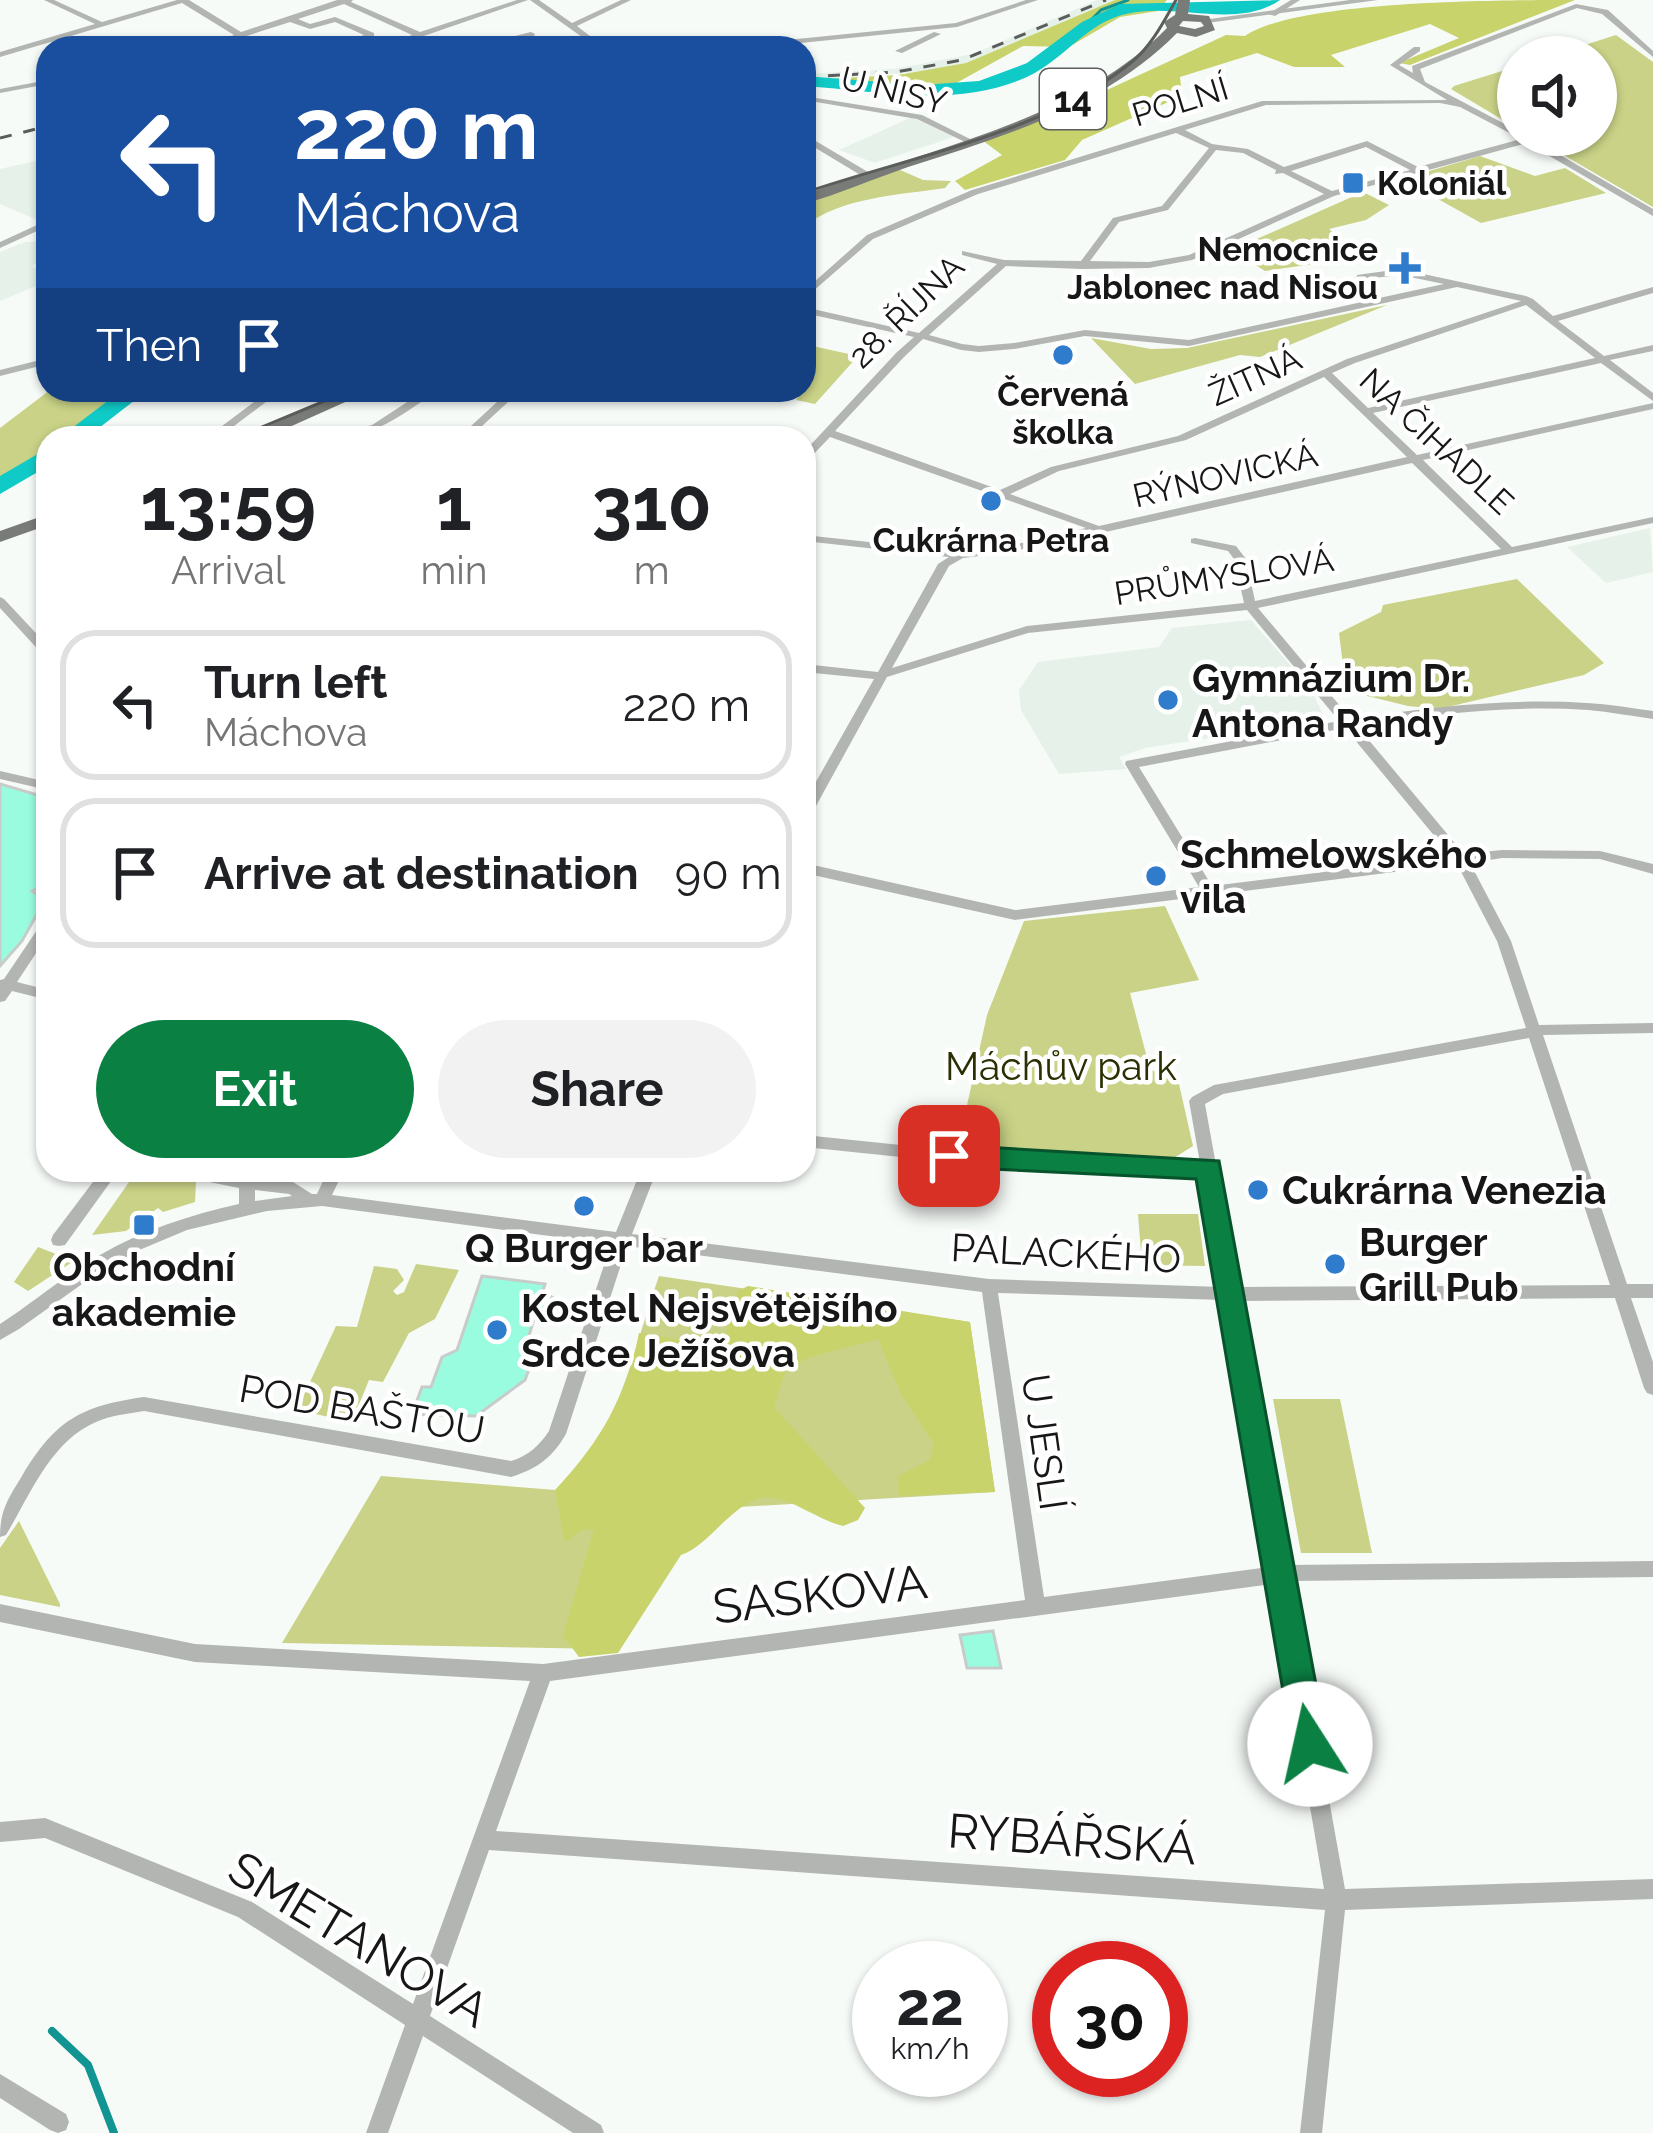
<!DOCTYPE html>
<html lang="en">
<head>
<meta charset="utf-8">
<style>
  body { margin:0; font-family:Raleway,sans-serif; background:#f2f2f2; color:#202124; height:100vh; display:flex; flex-direction:column; font-size:45px; white-space:nowrap }
  * { box-sizing:border-box; margin:0 }
  p { font-size:39px; color:#757577 }
  .icon { flex:none; width:66px; height:66px; fill:none; stroke:currentColor; stroke-width:2; stroke-linecap:round; stroke-linejoin:round }
  .map { position:relative; flex:1; overflow:hidden }
  .side { position:absolute; left:36px; top:426px; width:780px; height:756px; display:flex; flex-direction:column; background:#fff; border-radius:36px; box-shadow:0 3px 9px #0004 }
  .side>* { flex:none }
  .banner { position:absolute; left:36px; top:36px; width:780px; height:366px; border-radius:36px; box-shadow:0 3px 9px #0004; background:#1a4fa0; color:#fff; overflow:hidden }
  .controls { position:absolute; left:1497px; top:36px; display:grid; gap:24px }
  .controls a { display:grid; place-items:center; width:120px; height:120px; border-radius:50%; background:#fff; box-shadow:0 3px 9px #0004; font-size:60px }
  .speed { position:absolute; left:852px; top:1941px; display:flex; gap:24px; font-size:60px; font-weight:700; text-align:center }
  .speed>* { display:grid; place-content:center; width:156px; height:156px; border-radius:50%; background:#fff; box-shadow:0 3px 9px #0004; line-height:1 }
  .speed small { font-size:30px; font-weight:400 }
  .speed .limit { border:18px solid #d22; background:#fff; color:#111 }
  .pin { position:absolute; display:grid; place-items:center; width:102px; height:102px; color:#fff; margin:-51px; border-radius:24px; box-shadow:0 6px 18px #0006 }
  .me { position:absolute; width:132px; margin:-66px; rotate:350deg; stroke-linejoin:round; filter:drop-shadow(0 0 9px #0008) }
  .turn { display:flex; align-items:center; gap:42px; height:252px; padding:0 60px; font-size:54px }
  .turn .icon { width:156px; height:156px; stroke-width:2.5 }
  .turn b { display:block; font-size:84px; line-height:102px }
  .then { display:flex; align-items:center; height:114px; padding:0 60px; background:#0003; gap:24px; font-size:45px }
  .eta { display:flex; justify-content:space-evenly; align-items:center; height:204px; text-align:center }
  .eta b { font-size:72px; font-weight:700; line-height:84px }
  .primary-button { display:flex; gap:24px; margin-top:auto; padding:24px 60px }
  .primary-button a { flex:1; height:138px; border-radius:72px; background:#0b8043; color:#fff; font-size:48px; font-weight:700; line-height:138px; text-align:center }
  .primary-button a+a { background:#f2f2f2; color:#202124 }
  ul { padding:0; list-style:none }
  li { display:flex; align-items:center; gap:36px; height:150px; margin:0 24px 18px; padding:0 36px; border:6px solid #e0e0e0; border-radius:36px }
  li div { flex:1 }
  li b { display:block; font-size:45px }
  li em { font-style:normal }
  .map>svg:first-child { display:block }
  .built { fill:#e6f1e9 }
  .green { fill:#c9d286 }
  .forest { fill:#c9d36c }
  .lines { fill:none; stroke-linecap:round; stroke-linejoin:round }
  .stream-far1 { stroke:#129492; stroke-width:3 }
  .stream { stroke:#129492; stroke-width:8 }
  .river { fill:#10cac7; fill-rule:evenodd }
  .building { fill:#99fcdf; stroke:#c7ccca; stroke-width:3 }
  .minor { fill:#b3b5b3; fill-rule:evenodd }
  .tertiary { fill:#b3b5b3; fill-rule:evenodd }
  .primary { fill:#797b78; fill-rule:evenodd }
  .tram { stroke:#5b5d5c; stroke-width:3 }
  .rail { stroke:#5b5d5c; stroke-width:3; stroke-dasharray:12 12; stroke-linecap:butt }
  .route { fill:#0b8043; stroke:#07532c; stroke-width:3 }
  .poi-dot { fill:#2f7ccc; stroke:#fff; stroke-width:4.5 }
  .labels { text-anchor:middle; stroke-width:9; stroke-linejoin:round; paint-order:stroke }
  .far-street-label { font-size:33px; fill:#161716; stroke:#fff }
  .far-poi-label { font-size:33px; font-weight:bold; fill:#161716; stroke:#fff }
  .shield { fill:#fff; stroke:#5c5d5c; stroke-width:3 }
  .shield-label { font-size:36px; font-weight:bold; fill:#161716 }
  .poi-label { font-size:39px; font-weight:bold; fill:#161716; stroke:#fff; text-anchor:start }
  .park-label { font-size:39px; fill:#2b2f02; stroke:#fff }
  .street-label { font-size:39px; fill:#161716; stroke:#fff }
  .near-street-label { font-size:48px; fill:#161716; stroke:#fff }
</style>
</head>
<body>
<div class="map">
<svg width="1653" height="2133" viewBox="0 0 1653 2133">
  <rect width="100%" height="100%" fill="#f7fbf8"/>
  <path class="built" d="M1097 0H1115L966 63 920 72 804 80V74L894 69 973 54Z
    M912 117 954 137 875 163 839 150Z
    M48 158V216L40 221 0 204V169Z
    M25 242H48V253L32 266 48 281 0 301V252Z
    M1650 528 1653 572 1606 583 1567 547Z
    M1251 620 1310 688 1326 720 1145 748 1119 757 1126 769 1059 774 1021 710 1019 690 1038 662 1159 647 1172 628Z"/>
  <path class="green" d="M1616 35 1653 62V207L1529 135H1596V57H1547Z
    M1518 66V129L1451 89 1454 86Z
    M1480 156 1535 176 1565 168 1606 193 1481 223 1402 179Z
    M898 169 923 180 951 181 945 188C900 195 840 197 804 227V205Z
    M1363 192 1389 205 1366 220 1329 229 1365 260 1320 249 1307 252 1313 264 1265 271 1232 250Z
    M1387 305 1260 357 1240 355 1135 384 1091 338 1151 349 1187 348Z
    M808 345 858 356 815 404 796 400 813 378 804 385Z
    M50 390H130L65 438H48V450L0 483V428Z
    M1517 579 1604 663 1584 675 1439 709 1408 706 1355 693 1345 682 1339 633 1381 612 1383 605Z
    M1165 906 1199 980 1130 993 1150 1069 1179 1084 1193 1146 1174 1158 958 1146 987 1015 1024 921Z
    M141 1173 196 1182 195 1202 163 1212 158 1208 126 1231 92 1235 134 1175Z
    M1138 1214H1198L1205 1266 1142 1265Z
    M38 1247 74 1261 28 1291 14 1282Z
    M416 1264 459 1270 435 1319 409 1333 383 1382 369 1380 352 1422 297 1410 336 1326 357 1327 374 1266 397 1269 404 1280 393 1291 397 1295 404 1292Z
    M659 1276 970 1322 995 1492 688 1510 606 1649 282 1643 381 1476 556 1490C628 1413 626 1370 659 1276Z
    M1273 1399H1340L1372 1553H1301Z
    M19 1521 60 1604V1607L0 1595V1548Z"/>
  <path class="forest" d="M1115 0H1167L1158 11 1120 17 1069 47 1023 46 933 96 804 85V80L898 75 966 63Z
    M1575 0 1410 65 1399 63 1459 38 1430 24 1331 55 1345 67H1294L1257 53 1180 77 1182 96 1082 140 1065 160 965 190 955 181 1002 155 982 140 1057 113 1226 35 1245 36C1296 0 1503 0 1575 0Z
    M748 1286 970 1322 995 1492 899 1496 898 1476 930 1460 934 1444 901 1394 878 1339 807 1358 785 1371 774 1407 865 1508 858 1520 843 1526C819 1520 795 1501 773 1498 738 1492 711 1546 681 1555L618 1653 579 1657 563 1636 594 1529 580 1531 565 1543 555 1490C600 1442 626 1398 639 1333L714 1345 724 1341 738 1291Z"/>
  <g class="lines">
    <path class="stream-far1" d="M1089 22 1101 10 1128 0"/>
    <path class="stream" d="M52 2031 88 2065 114 2133"/>
    <path class="river" d="M1280 0C1237 30 1175 2 1126 14 1089 22 1065 57 1033 74 962 110 880 91 804 86V76L921 85 979 81 1027 63 1082 22 1120 4Z
      M122 390H148L86 438H59Z
      M48 448V466L0 494V476Z"/>
  </g>
  <path class="building" d="M0 784 48 798V884L32 891 45 900 22 941 0 966Z
    M482 1276 545 1284 543 1291 562 1304 536 1312 522 1359 529 1369 525 1380 476 1416 412 1414 422 1387H431L442 1357 457 1350Z
    M993 1631 1001 1668H967L960 1635Z"/>
  <g class="lines">
    <path class="minor" d="M44 0H54L102 22 177 0H189L241 32 337 0H353L351 2 420 32 517 0H528L389 48H377L412 35 344 4 298 19 310 24 335 17 374 33V37L339 48H327L364 35 335 22 310 29 290 22 209 48H197L234 35 182 3 0 57V52L95 24Z
      M530 0H539L572 23 621 0H631L577 26 590 36 581 48H573L582 37Z
      M1026 0H1038L957 27 751 48H723L727 46 956 23Z
      M1291 0H1300L1275 16 1268 14Z
      M1576 4 1608 10 1653 51V57L1602 14 1577 8 1420 69 1425 82 1518 131V135H1526L1653 209V216L1527 143 1334 196 1192 260 1149 268 1082 269 1006 266 929 335 962 344 979 346 1014 343 1085 330 1189 340 1371 300 1355 288 1357 275 1400 269 1526 296 1533 299 1553 316 1653 287V293L1558 321 1604 356 1653 345V351L1610 360 1653 393V401L1601 363 1373 413 1417 455 1653 403V409L1423 460 1512 547 1653 517V523L1258 608 1351 719C1429 707 1508 698 1587 703 1609 704 1631 708 1653 711V719C1632 716 1610 712 1588 710 1511 705 1433 714 1357 726L1464 854 1502 850 1600 851 1653 864V874L1600 859 1502 858 1470 863 1511 941 1539 1025 1653 1023V1033L1543 1035 1627 1284H1653V1298H1631L1653 1362V1395L1647 1393 1644 1388 1615 1298 1240 1301 1287 1565 1653 1561V1577L1290 1581 1345 1889 1653 1879V1899L1345 1910 1322 2133H1300L1325 1910 489 1850 430 2016 601 2125 604 2133H573L423 2036 388 2133H366L405 2025 238 1917 45 1838 0 1842V1822L45 1818 252 1902 413 2004 530 1681 195 1662 0 1622V1604L195 1644 543 1664 1025 1600 982 1292 627 1246 566 1434C552 1458 537 1469 511 1477L144 1411C128 1414 111 1415 96 1422 51 1441 30 1495 6 1535L0 1537C0 1510 8 1499 22 1476 55 1420 81 1406 144 1397L511 1461C528 1456 539 1446 549 1431L611 1244 322 1206 267 1211 187 1230 137 1251 99 1272 19 1329 0 1340V1324C34 1302 65 1275 100 1255 143 1230 190 1215 239 1204V1188L179 1176 173 1174 171 1170H211L293 1182 312 1194H317L328 1170H344L332 1195 616 1232 641 1170H657L632 1234 989 1279 1221 1287 1202 1175 949 1162 804 1147V1135L949 1150 1200 1163 1189 1101 1192 1097 1214 1085 1526 1028 1497 941 1457 864 1015 920 804 873V863L1015 910 1199 887 1125 764 1126 761 1339 721 1247 610 1028 633 887 677 811 815 804 819V803L874 679 804 672V664L878 672 938 564 949 557 804 541V535L962 552 1004 547 1086 528 830 437 808 460 804 461V452L896 353 914 337 804 313V307L919 333 997 264 962 255V251L1004 260 1081 261 1113 218 1162 206 1209 148 1176 133 978 194 873 239 804 299V291L867 235 972 190 1262 101 1447 100 1390 65 1414 47H1420V51L1399 65 1413 73 1412 66ZM1440 103 1460 107 1521 139 1418 167 1367 141 1284 167 1248 149 1212 144 1185 130 1266 105ZM1366 147 1410 170 1332 191 1291 171ZM1216 150 1243 153 1276 170 1275 174 1283 173 1324 194 1189 255 1149 262 1090 261 1119 222 1168 210ZM1400 275 1444 284 1379 298 1365 287V279ZM1457 287 1521 301 1347 359 1178 436 1051 467 1000 490 835 431 904 357 923 339 961 350 979 352 1014 349 1085 336 1189 346ZM1526 305 1595 358 1368 408 1332 373 1355 363ZM1324 377 1407 457 1099 526 1010 494 1059 471 1186 440ZM1412 463 1501 549 1255 601 1246 559 1236 546 1195 538 1191 539V543L1228 551 1234 559 1244 603 1027 626 892 668 949 566 963 558 1004 553 1101 533ZM1345 728 1451 856 1212 886 1139 767ZM1529 1038 1610 1285 1238 1287 1205 1104 1223 1094ZM255 1190 289 1194 292 1196 255 1201ZM998 1293 1223 1300 1269 1567 1044 1597ZM1272 1584 1324 1889 496 1831 550 1681Z
      M531 32 535 34 534 36 480 48 474 46Z
      M934 32 941 34 902 53 895 51Z
      M48 80V84L0 93V89Z
      M804 96 922 115 972 140 965 142 917 119 804 100Z
      M804 134 868 172 869 174 862 176 804 141Z
      M48 220V226L0 248V242Z
      M48 358V364L0 376V370Z
      M270 390H282L218 438H206Z
      M418 390H428L427 398C393 421 370 438 328 438L372 425 418 395Z
      M510 390H521L469 438H458Z
      M0 597 4 599 48 646V657L44 656 0 608Z
      M0 771 48 782V790L0 779Z
      M48 919V935L17 982 48 990V1000L12 991 5 1001 0 1002V980L4 979 43 921Z
      M102 1170H119L65 1245 59 1246 53 1245 51 1240 53 1235Z
      M0 2074 66 2114 69 2122 66 2130 58 2133 50 2130 0 2098Z"/>
    <path class="tertiary" d="M1350 0H1378L1207 23 1202 20Z"/>
    <path class="primary" d="M1178 0H1190L1188 14 1209 16 1215 30 1196 37 1177 33C1104 107 1004 136 908 167 873 179 839 194 804 204V195C927 148 1072 124 1167 28L1164 22 1175 15ZM1183 21 1201 22 1204 26 1195 29 1179 26Z
      M350 390H372L265 438H241Z
      M48 514V525L0 542V531Z"/>
    <path class="tram" d="M804 193C911 156 1044 134 1133 61 1152 45 1164 21 1176 0
      M236 438 351 390"/>
    <path class="rail" d="M804 77 896 72 962 60 1106 0
      M0 138 48 126"/>
  </g>
  <path class="route" d="M949 1145 1219 1161 1327 1744 1322 1757 1310 1762 1297 1757 1292 1744 1196 1179 949 1167 935 1156Z"/>
  <g class="poi-dot">
    <rect x="1341" y="171" width="24" height="24" rx="6"/>
    <path d="M1399 250h12v12h12v12h-12v12h-12v-12h-12v-12h12z"/>
    <circle cx="1063" cy="355" r="12"/>
    <circle cx="991" cy="501" r="12"/>
    <circle cx="1168" cy="700" r="12"/>
    <circle cx="1156" cy="876" r="12"/>
    <circle cx="1258" cy="1190" r="12"/>
    <circle cx="584" cy="1206" r="12"/>
    <rect x="132" y="1213" width="24" height="24" rx="6"/>
    <circle cx="1335" cy="1264" r="12"/>
    <circle cx="497" cy="1330" r="12"/>
  </g>
  <g class="labels">
    <g class="far-street-label">
      <text transform="translate(894 90) rotate(14)" y="12">U NISY</text>
      <text transform="translate(1180 101) rotate(-17)" y="12">POLNÍ</text>
      <text transform="translate(906 311) rotate(-44)" y="12">28. ŘÍJNA</text>
      <text transform="translate(1255 376) rotate(-24)" y="12">ŽITNÁ</text>
      <text transform="translate(1437 441) rotate(43)" y="12">NA ČIHADLE</text>
      <text transform="translate(1225 475) rotate(-13)" y="12">RÝNOVICKÁ</text>
      <text transform="translate(1224 576) rotate(-9)" y="12">PRŮMYSLOVÁ</text>
    </g>
    <g class="far-poi-label">
      <text x="1377" y="195" text-anchor="start">Koloniál</text>
      <text x="1378" y="261" text-anchor="end">Nemocnice<tspan x="1378" dy="38">Jablonec nad Nisou</tspan></text>
      <text x="1063" y="406">Červená<tspan x="1063" dy="38">školka</tspan></text>
      <text x="991" y="552">Cukrárna Petra</text>
    </g>
    <rect class="shield" x="1040" y="69" width="66" height="60" rx="9"/>
    <g class="shield-label">
      <text x="1073" y="112">14</text>
    </g>
    <g class="poi-label">
      <text x="1192" y="692">Gymnázium Dr.<tspan x="1192" dy="45">Antona Randy</tspan></text>
      <text x="1180" y="868">Schmelowského<tspan x="1180" dy="45">vila</tspan></text>
      <text x="1282" y="1204">Cukrárna Venezia</text>
      <text x="1359" y="1256">Burger<tspan x="1359" dy="45">Grill Pub</tspan></text>
      <text x="584" y="1262" text-anchor="middle">Q Burger bar</text>
      <text x="144" y="1281" text-anchor="middle">Obchodní<tspan x="144" dy="45">akademie</tspan></text>
      <text x="521" y="1322">Kostel Nejsvětějšího<tspan x="521" dy="45">Srdce Ježíšova</tspan></text>
    </g>
    <g class="park-label">
      <text x="1061" y="1080">Máchův park</text>
    </g>
    <g class="street-label">
      <text transform="translate(1066 1253) rotate(3)" y="14">PALACKÉHO</text>
      <text transform="translate(362 1409) rotate(10)" y="14">POD BAŠTOU</text>
      <text transform="translate(1045 1442) rotate(82)" y="14">U JESLÍ</text>
    </g>
    <g class="near-street-label">
      <text transform="translate(820 1594) rotate(-7)" y="17">SASKOVA</text>
      <text transform="translate(1072 1839) rotate(4)" y="17">RYBÁŘSKÁ</text>
      <text transform="translate(359 1939) rotate(31)" y="17">SMETANOVA</text>
    </g>
  </g>
</svg>
<div class="controls">
<a><svg class="icon" aria-label="sound" viewBox="0 0 24 24"><path d="M4 9h4l5-4v14l-5-4H4zM17 9q2 3 0 6"/></svg></a>
</div>
<div class="speed"><div>22<small>km/h</small></div><div class="limit">30</div></div>
<div class="pin" style="left:949px;top:1156px;background:#d93025"><svg class="icon" aria-label="arrive" viewBox="0 0 24 24"><path d="M6 21V4h12l-3 4 3 4H6"/></svg></div>
<svg class="me" style="left:1310px;top:1744px" viewBox="-20 -20 40 40"><circle r="19" fill="#fff"/><path d="M0-13L10 11 0 6-10 11z" fill="#0b8043"/></svg>
<div class="banner">
<div class="turn"><svg class="icon" aria-label="left" viewBox="0 0 24 24"><path d="M17 20v-9H6M10 6l-5 5 5 5"/></svg><div><b>220 m</b>Máchova</div></div>
<div class="then">Then<svg class="icon" aria-label="arrive" viewBox="0 0 24 24"><path d="M6 21V4h12l-3 4 3 4H6"/></svg></div>
</div>
<section class="side">
<div class="eta">
<div><b>13:59</b><p>Arrival</p></div>
<div><b>1</b><p>min</p></div>
<div><b>310</b><p>m</p></div>
</div>
<ul>
<li><svg class="icon" aria-label="left" viewBox="0 0 24 24"><path d="M17 20v-9H6M10 6l-5 5 5 5"/></svg><div><b>Turn left</b><p>Máchova</p></div><em>220 m</em></li>
<li><svg class="icon" aria-label="arrive" viewBox="0 0 24 24"><path d="M6 21V4h12l-3 4 3 4H6"/></svg><div><b>Arrive at destination</b></div><em>90 m</em></li>
</ul>
<div class="primary-button"><a>Exit</a><a>Share</a></div>
</section>
</div>
</body>
</html>
